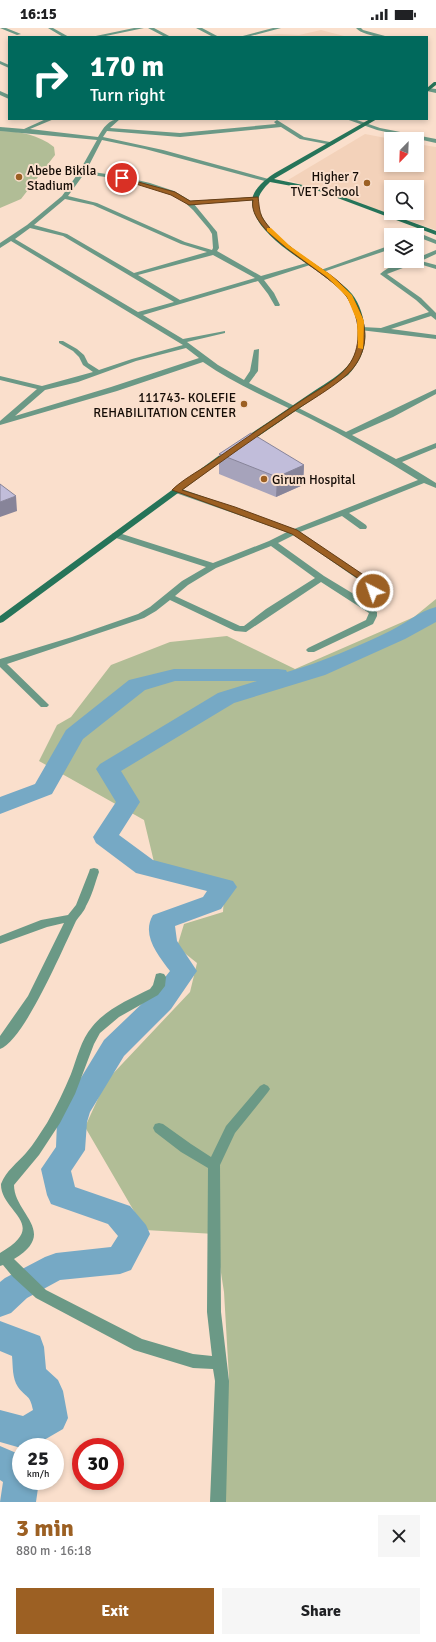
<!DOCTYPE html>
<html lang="en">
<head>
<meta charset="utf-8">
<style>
  body { margin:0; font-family:Signika,sans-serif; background:#f6f6f6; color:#202124; height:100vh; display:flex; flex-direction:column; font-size:15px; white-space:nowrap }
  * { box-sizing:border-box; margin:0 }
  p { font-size:13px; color:#757577 }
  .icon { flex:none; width:22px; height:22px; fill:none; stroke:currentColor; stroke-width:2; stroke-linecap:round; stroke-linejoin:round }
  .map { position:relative; height:1474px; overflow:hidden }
  .drawer { display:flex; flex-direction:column; background:#fff; flex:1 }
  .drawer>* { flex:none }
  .top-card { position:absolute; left:8px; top:8px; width:420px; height:84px; border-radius:0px; box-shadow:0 2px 6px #0003; background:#00695c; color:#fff; overflow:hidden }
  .needle { width:26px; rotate:203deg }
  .buttons { position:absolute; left:384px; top:104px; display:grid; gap:8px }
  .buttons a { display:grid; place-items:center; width:40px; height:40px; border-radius:0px; background:#fff; box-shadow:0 2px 6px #0003; font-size:20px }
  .speed { position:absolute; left:12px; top:1410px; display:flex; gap:8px; font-size:20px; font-weight:700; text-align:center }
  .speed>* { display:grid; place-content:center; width:52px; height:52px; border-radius:50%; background:#fff; box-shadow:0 2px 6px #0003; line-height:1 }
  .speed small { font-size:10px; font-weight:400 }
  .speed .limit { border:6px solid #d22; background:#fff; color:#111 }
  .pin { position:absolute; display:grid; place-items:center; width:34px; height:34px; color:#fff; margin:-17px; border:2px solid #fff; border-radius:50%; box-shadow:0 1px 4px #0007 }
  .me { position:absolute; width:44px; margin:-22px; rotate:319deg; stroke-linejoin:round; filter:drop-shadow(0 0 3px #0008) }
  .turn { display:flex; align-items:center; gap:14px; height:84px; padding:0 16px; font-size:18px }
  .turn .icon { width:52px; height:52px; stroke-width:2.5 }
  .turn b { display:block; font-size:28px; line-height:34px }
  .round { display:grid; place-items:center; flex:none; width:42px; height:42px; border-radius:0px; background:#f6f6f6 }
  .head { display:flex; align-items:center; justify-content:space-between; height:68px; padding:0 16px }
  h1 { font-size:24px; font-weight:700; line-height:30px; color:#9c6023 }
  .primary-button { display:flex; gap:8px; margin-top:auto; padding:8px 16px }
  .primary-button a { flex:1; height:46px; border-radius:0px; background:#9c6023; color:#fff; font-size:16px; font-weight:700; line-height:46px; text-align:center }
  .primary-button a+a { background:#f6f6f6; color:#202124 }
  .status { display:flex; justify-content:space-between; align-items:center; height:28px; padding:0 20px; background:#fff; direction:ltr }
  .status svg { height:11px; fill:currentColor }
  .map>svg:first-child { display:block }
  .built { fill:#f3d2ba; fill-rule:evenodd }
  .green { fill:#b1bd96 }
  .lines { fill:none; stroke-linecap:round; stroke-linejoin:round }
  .river { fill:#76a9c5; fill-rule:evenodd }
  .minor { fill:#6b9986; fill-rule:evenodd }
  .secondary { fill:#267459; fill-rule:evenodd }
  .wall { fill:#a6a3bb }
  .shaded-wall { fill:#878499 }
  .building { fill:#c1bdda; stroke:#878499 }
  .route { fill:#9c6023; stroke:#653e17 }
  .slow { fill:#f59e0b }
  .poi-dot { fill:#9c6023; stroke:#fadfcc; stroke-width:1.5 }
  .labels { text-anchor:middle; stroke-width:4; stroke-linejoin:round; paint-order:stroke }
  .far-poi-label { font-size:13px; fill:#150c06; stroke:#fadfcc; text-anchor:start }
</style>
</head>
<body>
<div class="status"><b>16:15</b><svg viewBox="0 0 49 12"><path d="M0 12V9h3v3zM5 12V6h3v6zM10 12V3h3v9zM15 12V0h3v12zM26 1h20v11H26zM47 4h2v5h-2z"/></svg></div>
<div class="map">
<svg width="436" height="1474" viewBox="0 0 436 1474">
  <rect width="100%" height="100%" fill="#fadfcc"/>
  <path class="built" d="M321 2 348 9H251L278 6 299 7Z
    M365 106 391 111V137H417V116L436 119V202L288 152ZM391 159H417V185H391Z"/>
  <path class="green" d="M0 103C20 103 39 107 54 119L55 127 21 171 0 180Z
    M436 571V1474H211L229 1350 224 1264 215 1206 145 1202 85 1099 106 1053 190 964 197 935 177 919 184 896 223 884 225 853 154 834 144 792 39 733 57 697 71 689 111 637 170 614 227 608 295 641 414 589Z"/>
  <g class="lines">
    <path class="river" d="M436 579V594L405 611 325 647 234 675 121 743 140 774 119 807 153 832 233 853 237 859 221 881 175 898 177 913 197 943 171 981 124 1028 90 1084 87 1094 85 1122 71 1143 75 1159 130 1178 146 1197 150 1206 131 1242 120 1246 60 1252 27 1270 11 1285 0 1289V1254L5 1250 45 1229 56 1225 111 1219 118 1208 108 1196 51 1176 47 1167 41 1141 56 1119 57 1094 62 1081 104 1012 151 967 170 943C158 927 141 907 153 887L203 869 207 863 136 845 96 815 93 809 116 774 96 741 100 736 218 665 257 653H175L145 662 83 711 52 766 0 786V769L35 756 66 702 129 652 174 641H278L286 642 287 644C322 634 357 619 390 603 405 596 419 583 436 579Z
      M0 1293 40 1308 44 1319 46 1341 58 1352 63 1363 68 1390 63 1401 32 1419 21 1420 0 1414V1382L23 1388 33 1382C30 1366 26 1370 18 1359 12 1350 13 1338 12 1328L0 1323Z
      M0 1418 21 1427V1453H39L36 1474H0L3 1454 0 1452Z"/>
    <path class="minor" d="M0 0H6L21 6 17 7Z
      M48 0H53L69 9H63Z
      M134 0H144L101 9H91Z
      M148 0H154L171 9H165Z
      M196 0H202L219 9H213Z
      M273 0H281L247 9H239Z
      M356 0H361L363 2 385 8C378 10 361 6 356 0Z
      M0 33 9 37V40L0 36Z
      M428 60 436 61V65L427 63Z
      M0 63 9 67V71L0 67Z
      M46 91H54L30 101 98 109C103 100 109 91 120 91L110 100 180 105 276 96 274 94 277 92 304 109 335 115 332 117 300 111 281 99 180 109 107 103 103 109 163 122 272 152 269 154 253 150 145 121 102 112 86 143 120 148 150 155 174 163 191 173 258 169V171L256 172 194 176 217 204 219 220 217 223 261 248 310 234 313 236 264 252 274 265 280 277 279 278H275L268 266 258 253 143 287 183 311 225 303V305L187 314 218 337 244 352 250 343 254 322 259 321 258 343 249 355 346 404 436 361V366L393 389 352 407 396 431 436 415V420L402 434 436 455V460L424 455 349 485 366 497 367 499 366 501H360L342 488 300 504 376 556 378 560 374 566 363 572 377 584V588L373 596 314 624H308L306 622 308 620 366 592 369 585 321 554 246 604 235 603 170 572 156 583 144 590 7 636 47 675 49 677 47 679H41L0 639V631L72 609 138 586 150 579 182 553 206 539 113 509 112 507 113 505H119L213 535 269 513 287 504 173 464V460H179L294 501 418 452C383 430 346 409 309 390 273 372 236 357 203 334L117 363 0 397V393L37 361 0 352V348L42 358 93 344 83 337 79 329 73 323 59 315V313H63L77 321 84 327 88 335 99 342 132 331 183 317 11 213 0 220V215L27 197 62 168 79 144 97 112 0 103V99L24 101ZM84 146 120 151 146 157 181 171 193 182 209 201 212 206 213 220 212 222 185 214 97 175 68 168ZM65 171 93 177 181 216 207 224 134 245 67 206 34 197ZM30 200 63 208 174 274 138 284 15 211ZM213 227 255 250 180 272 138 247ZM186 320 199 330 111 359 15 388 45 362 78 354 136 333ZM294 507 369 559 370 560 357 568 324 548 278 515ZM271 518 315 550 266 581 244 598H240L175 568 188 557 216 540Z
      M346 91H354L380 100 436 111V115L377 102Z
      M424 207 436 212V216L423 211 417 212V208Z
      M391 217V221L323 244 318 243Z
      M436 222V226L421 233 436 237V241L416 235 387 246 421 270 436 285V292L431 288 391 301 436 307V311L360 302V300L362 299 381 300 429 284 416 272 380 246C388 238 406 233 417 233V230Z
      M94 840 98 841 99 844C95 855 92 868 86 878 84 884 79 888 76 893 64 918 24 1013 0 1021V1008L28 968 64 895 47 899 0 916V908L41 892 68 887 76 877 89 844 90 841Z
      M160 945 164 946 166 949 165 958 158 967 119 989 100 1005 94 1016 75 1066 60 1095 39 1127 14 1157C14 1186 59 1204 14 1231L46 1262 142 1311 193 1326 212 1328 207 1284 208 1140 181 1124 155 1104 153 1100 155 1096 159 1095 163 1096 191 1116 211 1129 226 1098 260 1058 264 1056 268 1058 270 1061 268 1064 235 1105 220 1137 221 1284 229 1353 226 1474H210L215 1353 213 1341 193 1340 134 1322 36 1270 13 1249 3 1237 0 1238V1225C51 1196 0 1184 1 1156 6 1143 17 1135 26 1125 34 1116 40 1105 47 1095 56 1079 64 1063 71 1046 77 1030 81 1012 92 999 106 981 130 971 150 961L153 957 156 946Z"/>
    <path class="secondary" d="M434 54H436V57L427 64V60Z
      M370 91H377L274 151 322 161 436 203V207L319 163 270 154C265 159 258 166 258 174 259 210 330 240 352 266 360 276 364 290 365 303 367 320 359 335 348 347L247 416H241V412C266 396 290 379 314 363 326 355 341 347 350 335 357 325 360 312 358 300 357 290 354 278 347 269 325 240 255 214 252 175 251 162 266 151 275 145Z
      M228 421H231L235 423 3 594 0 595V588Z"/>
  </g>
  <path class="wall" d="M219 426 304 437 303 457 276 469 219 446Z"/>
  <path class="shaded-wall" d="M304 437 303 457 276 469 277 449Z
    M16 468 17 483 0 489V474Z"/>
  <path class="building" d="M251 405 304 437 277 449 219 426Z
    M0 456 16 468 0 474Z"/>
  <path class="route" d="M120 149 175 164 190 173 258 169C259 175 259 183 262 189 274 210 306 231 326 244 357 264 379 306 354 339 344 353 311 372 296 382 257 408 219 435 182 462L235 479 297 502 371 552 377 558 376 564H370L369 558 365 555 292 506 172 462C182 452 197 444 209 436 241 413 274 391 307 369 320 361 339 350 348 338 355 329 358 318 358 307 359 295 354 280 347 269 330 244 246 205 253 172L189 177 171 167 120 151Z"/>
  <path class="slow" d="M267 200H271L290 218 331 247 352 267 364 293 363 321 358 320 357 293 347 269 327 249 287 220 267 203Z"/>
  <g class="poi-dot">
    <circle cx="19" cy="149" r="4"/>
    <circle cx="367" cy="155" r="4"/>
    <circle cx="244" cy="376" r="4"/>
    <circle cx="264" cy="451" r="4"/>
  </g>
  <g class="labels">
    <g class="far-poi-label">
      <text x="27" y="147">Abebe Bikila<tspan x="27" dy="15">Stadium</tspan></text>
      <text x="359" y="153" text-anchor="end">Higher 7<tspan x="359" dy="15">TVET School</tspan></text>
      <text x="236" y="374" text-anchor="end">111743- KOLEFIE<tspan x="236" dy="15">REHABILITATION CENTER</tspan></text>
      <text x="272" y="456">Girum Hospital</text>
    </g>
  </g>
</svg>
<div class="buttons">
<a><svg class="needle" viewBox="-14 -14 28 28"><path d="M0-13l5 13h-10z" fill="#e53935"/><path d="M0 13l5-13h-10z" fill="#757577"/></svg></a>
<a><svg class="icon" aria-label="search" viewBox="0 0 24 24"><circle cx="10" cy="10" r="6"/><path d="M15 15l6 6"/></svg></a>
<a><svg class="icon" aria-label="layers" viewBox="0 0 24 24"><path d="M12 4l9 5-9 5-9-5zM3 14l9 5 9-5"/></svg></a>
</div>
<div class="speed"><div>25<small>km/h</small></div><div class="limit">30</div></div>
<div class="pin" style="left:122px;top:150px;background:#d93025"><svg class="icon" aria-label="arrive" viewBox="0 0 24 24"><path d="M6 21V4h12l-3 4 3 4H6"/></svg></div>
<svg class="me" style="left:373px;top:563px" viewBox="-20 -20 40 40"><circle r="17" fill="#9c6023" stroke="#fff" stroke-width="3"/><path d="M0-11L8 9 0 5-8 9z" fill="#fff"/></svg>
<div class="top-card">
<div class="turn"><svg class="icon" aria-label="right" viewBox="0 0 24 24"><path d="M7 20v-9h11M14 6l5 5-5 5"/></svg><div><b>170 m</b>Turn right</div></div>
</div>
</div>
<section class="drawer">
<div class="head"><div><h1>3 min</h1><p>880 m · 16:18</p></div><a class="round"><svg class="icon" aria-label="close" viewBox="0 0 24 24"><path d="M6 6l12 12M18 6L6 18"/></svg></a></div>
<div class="primary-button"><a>Exit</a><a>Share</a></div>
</section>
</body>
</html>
